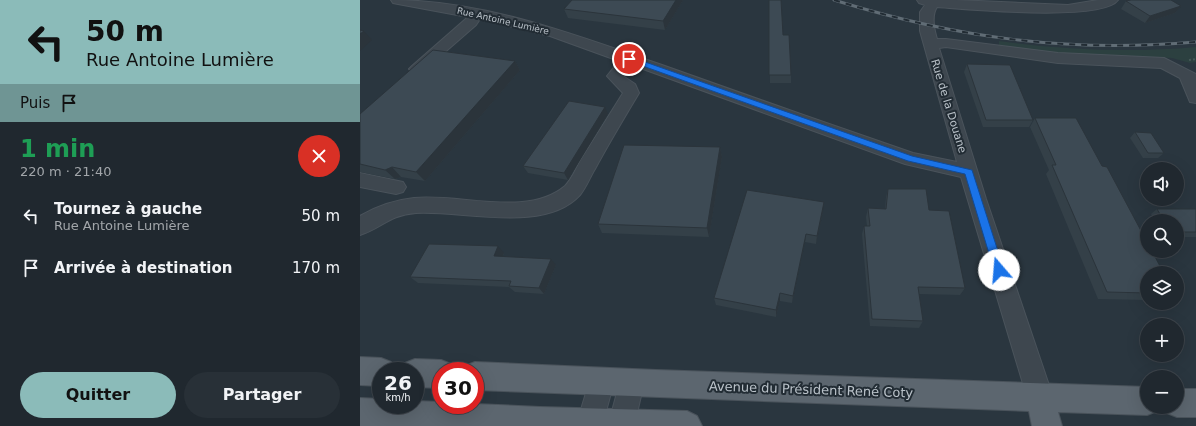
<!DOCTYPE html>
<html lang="fr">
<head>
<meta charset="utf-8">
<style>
  body { margin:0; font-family:"DejaVu Sans",sans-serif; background:#283037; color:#f1f3f6; height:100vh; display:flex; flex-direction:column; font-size:15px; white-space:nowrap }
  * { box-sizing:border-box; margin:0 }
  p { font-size:13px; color:#a2a6aa }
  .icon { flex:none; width:22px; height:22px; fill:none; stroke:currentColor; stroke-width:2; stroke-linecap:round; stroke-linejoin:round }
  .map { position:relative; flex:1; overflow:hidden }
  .details { display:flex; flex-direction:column; background:#20282f; width:360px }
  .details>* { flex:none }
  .top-card { background:#8bbbb9; color:#111; overflow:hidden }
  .fabs { position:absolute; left:780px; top:162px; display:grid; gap:8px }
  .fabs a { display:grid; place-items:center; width:44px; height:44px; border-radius:50%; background:#20282f; box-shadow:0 4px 16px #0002,0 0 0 1px #3d444b; font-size:20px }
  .speed { position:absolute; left:12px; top:362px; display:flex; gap:8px; font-size:20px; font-weight:700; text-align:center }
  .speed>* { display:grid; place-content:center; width:52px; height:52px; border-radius:50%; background:#20282f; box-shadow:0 4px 16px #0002,0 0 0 1px #3d444b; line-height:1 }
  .speed small { font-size:10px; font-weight:400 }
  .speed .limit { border:6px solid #d22; background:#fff; color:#111 }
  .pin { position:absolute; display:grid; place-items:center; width:34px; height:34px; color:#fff; margin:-17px; border:2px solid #fff; border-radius:50%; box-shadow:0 1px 4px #0007 }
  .me { position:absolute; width:44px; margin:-22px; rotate:342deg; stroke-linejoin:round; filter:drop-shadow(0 0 3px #0008) }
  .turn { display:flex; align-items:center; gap:14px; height:84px; padding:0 20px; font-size:18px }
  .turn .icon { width:52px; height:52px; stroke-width:2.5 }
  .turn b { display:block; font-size:28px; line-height:34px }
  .then { display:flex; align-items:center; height:38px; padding:0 20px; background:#0003; gap:8px; font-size:15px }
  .round { display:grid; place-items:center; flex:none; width:42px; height:42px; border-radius:21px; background:#283037 }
  .overview { display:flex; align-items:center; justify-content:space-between; height:68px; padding:0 20px }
  h1 { font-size:24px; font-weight:800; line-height:30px; color:#1e9e55 }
  .action { display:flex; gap:8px; margin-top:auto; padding:8px 20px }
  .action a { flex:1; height:46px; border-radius:24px; background:#8bbbb9; color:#111; font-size:16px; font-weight:800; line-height:46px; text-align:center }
  .action a+a { background:#283037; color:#f1f3f6 }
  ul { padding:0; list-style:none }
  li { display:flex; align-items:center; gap:12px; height:52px; padding:0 20px }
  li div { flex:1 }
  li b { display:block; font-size:15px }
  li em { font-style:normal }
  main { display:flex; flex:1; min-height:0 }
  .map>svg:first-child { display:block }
  .green { fill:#2c4040 }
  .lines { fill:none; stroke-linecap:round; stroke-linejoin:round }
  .minor-casing { stroke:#4a535b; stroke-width:2 }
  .major-casing { stroke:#4a535b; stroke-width:2 }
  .path { stroke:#455857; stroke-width:2; stroke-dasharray:2 2; stroke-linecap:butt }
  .minor { fill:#3e474f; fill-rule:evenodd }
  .major { fill:#5c666f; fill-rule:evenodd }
  .rail-casing { stroke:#606c75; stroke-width:3 }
  .rail { stroke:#222c34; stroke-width:2; stroke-dasharray:6; stroke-linecap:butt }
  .wall { fill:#344048 }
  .shaded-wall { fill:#2b343b }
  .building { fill:#3d4a54; stroke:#2b343b }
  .route { fill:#1a73e8; stroke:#114b97 }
  .labels { text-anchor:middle; stroke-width:4; stroke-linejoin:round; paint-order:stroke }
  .far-street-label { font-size:9px; fill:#bac2c9; stroke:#222c34 }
  .street-label { font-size:11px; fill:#bac2c9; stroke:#222c34 }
  .near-street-label { font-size:13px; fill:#bac2c9; stroke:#222c34 }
</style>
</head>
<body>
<main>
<section class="details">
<div class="top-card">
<div class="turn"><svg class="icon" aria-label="left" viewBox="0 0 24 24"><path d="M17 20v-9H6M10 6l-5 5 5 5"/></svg><div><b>50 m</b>Rue Antoine Lumière</div></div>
<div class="then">Puis<svg class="icon" aria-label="arrive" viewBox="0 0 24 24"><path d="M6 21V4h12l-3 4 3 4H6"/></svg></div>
</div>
<div class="overview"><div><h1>1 min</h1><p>220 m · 21:40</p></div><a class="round" style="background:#d93025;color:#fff"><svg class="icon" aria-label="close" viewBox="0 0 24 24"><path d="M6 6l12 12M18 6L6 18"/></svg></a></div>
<ul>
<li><svg class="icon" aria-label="left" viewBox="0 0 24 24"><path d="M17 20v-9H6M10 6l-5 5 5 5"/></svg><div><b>Tournez à gauche</b><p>Rue Antoine Lumière</p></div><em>50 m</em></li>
<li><svg class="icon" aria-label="arrive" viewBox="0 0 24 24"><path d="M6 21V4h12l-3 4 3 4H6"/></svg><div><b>Arrivée à destination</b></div><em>170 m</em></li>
</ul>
<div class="action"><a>Quitter</a><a>Partager</a></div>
</section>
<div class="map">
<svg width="836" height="426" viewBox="0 0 836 426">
  <rect width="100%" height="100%" fill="#2a363f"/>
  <path class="green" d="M639 41C704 50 771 53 836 47V62L830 63 812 58 700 54 639 45Z"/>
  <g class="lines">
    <defs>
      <path id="minor" d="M31 0C124 0 216 35 302 65 386 95 469 124 553 153L597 162 560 31V12L565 5 559 3 557 0H596L708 5 738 0H758C743 22 607 9 577 7 571 16 574 29 577 39H586L698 53 804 58 836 74V103L830 102 820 78 801 68 698 63 586 47 579 48 626 199 693 397 689 406 680 410 671 406 667 397 601 177 545 164 272 65 263 76 275 84 279 93C264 118 249 143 235 169 230 177 226 188 220 195 184 234 103 210 56 213 29 215 22 228 0 235V216C17 206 35 200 54 198 100 193 167 218 205 186 212 179 216 168 221 160 235 138 249 115 263 93L247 76 259 61 190 36 120 19 116 25 62 72 57 74 52 72 49 69 52 66 108 17 38 4 33 3Z
        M0 173 43 182 46 187 43 192 36 194 0 187Z
        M241 369 250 373 254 382 242 426H216L232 373Z
        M271 370 280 374 284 383 274 426H248L262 374Z"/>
      <path id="major" d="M0 357 21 358 31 362 34 371H21V386L0 385Z
        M55 359 81 360 91 364 94 371H81V388L55 387V371H42L45 363Z
        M115 362 296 370 787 387V407H799L797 411 787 415 698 412 702 426H672L669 411 115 390V371H103L105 366Z
        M817 389H836V417H817L807 413 804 407H817Z
        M0 398 21 399V405H55V401L81 402V405H115V404L180 407 327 411 337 416 342 426H0Z"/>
    </defs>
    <use href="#minor" class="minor-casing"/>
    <use href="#major" class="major-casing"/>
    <path class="path" d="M829 60 836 59"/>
    <use href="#minor" class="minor"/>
    <use href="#major" class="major"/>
    <defs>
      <path id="rail" d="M474 0C597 38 708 53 836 42"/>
    </defs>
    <use href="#rail" class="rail-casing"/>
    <use href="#rail" class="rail"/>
  </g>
  <path class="wall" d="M212 0H323L305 30 208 18 204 9Z
    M409 0 423 35 431 75V83H410Z
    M766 1 821 6 815 13 785 23 761 9Z
    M155 61 160 70 65 181 41 177 35 179 0 172V114Z
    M607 64 673 120 669 127H623L604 72Z
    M248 114 208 180 168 173 163 166Z
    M675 118 787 273V300L738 299 686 174 689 170 670 127Z
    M775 132 804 153 798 158H783L770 138Z
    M360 147 362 157 349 237 242 233 238 224Z
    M528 189 569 210 605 288 600 295 559 294 563 321 559 328 510 326 502 234 504 226H507L506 217 508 208 525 209 526 197Z
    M797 209H836V237H817V221H795L791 214Z
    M463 211 456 244 445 242 432 303 420 301 416 317 356 305 354 298Z
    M144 253 143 256 196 265 184 294 155 292 149 287 58 283 50 277Z"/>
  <path class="shaded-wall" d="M316 0H323L305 30 303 21Z
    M821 6 815 13 785 23 790 16Z
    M4 31 12 40 0 51V34Z
    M155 61 160 70 65 181 56 172Z
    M245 107 248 114 208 180 204 173Z
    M360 147 362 157 349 237 347 228Z
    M32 167 41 177 35 179 25 170Z
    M464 202 463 211 456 244 457 236Z
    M446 234 445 242 432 303 433 296Z
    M138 246 144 253 140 262 134 256Z
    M191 259 196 265 184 294 179 288Z
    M420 293V301L416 317V310Z"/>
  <path class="building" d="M212 0H316L303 21 204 9Z
    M409 0H421L423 35H429L431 75H409Z
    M771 0H811L821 6 790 16 766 1Z
    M0 30 4 31 0 34Z
    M73 50 155 61 56 172 32 167 25 170 0 164V114Z
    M607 64 650 65 673 120H626Z
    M209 101 245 107 204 173 163 166Z
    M675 118H716L742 166 747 167 787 242V251H792L801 268H805L808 273H787V293L747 292 692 165H696Z
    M775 132 791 133 804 153H788Z
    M264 145 360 147 347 228 238 224Z
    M528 189H566L569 210 589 211 605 288 558 287 563 321 512 319 504 226H510L508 208 526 209Z
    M387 190 464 202 457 236 446 234 433 296 420 293 416 310 354 298Z
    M797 209H836V232H817V221H804Z
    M69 244 138 246 134 256 191 259 179 288 149 286 151 281 50 277Z"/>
  <path class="route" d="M266 57H271L552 156 612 170 644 270 642 273 639 274 635 273 634 270 605 174 548 161 266 60Z"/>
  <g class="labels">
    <g class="far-street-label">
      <text transform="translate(143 21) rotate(13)" y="3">Rue Antoine Lumière</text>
    </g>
    <g class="street-label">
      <text transform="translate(589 106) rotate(73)" y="4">Rue de la Douane</text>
    </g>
    <g class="near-street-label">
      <text transform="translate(451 389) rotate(2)" y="5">Avenue du Président René Coty</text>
    </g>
  </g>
</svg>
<div class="fabs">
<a><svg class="icon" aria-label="sound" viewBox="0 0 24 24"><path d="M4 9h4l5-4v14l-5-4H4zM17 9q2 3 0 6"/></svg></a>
<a><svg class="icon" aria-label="search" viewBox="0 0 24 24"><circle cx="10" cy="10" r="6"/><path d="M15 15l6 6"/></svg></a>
<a><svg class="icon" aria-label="layers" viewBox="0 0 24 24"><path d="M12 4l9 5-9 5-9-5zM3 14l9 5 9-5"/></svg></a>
<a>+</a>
<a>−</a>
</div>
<div class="speed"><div>26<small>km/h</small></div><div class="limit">30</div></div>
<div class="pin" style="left:269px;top:59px;background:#d93025"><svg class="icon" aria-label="arrive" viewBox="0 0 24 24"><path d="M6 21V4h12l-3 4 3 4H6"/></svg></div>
<svg class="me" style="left:639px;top:270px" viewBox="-20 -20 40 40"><circle r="19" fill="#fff"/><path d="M0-13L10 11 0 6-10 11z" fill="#1a73e8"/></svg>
</div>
</main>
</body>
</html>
